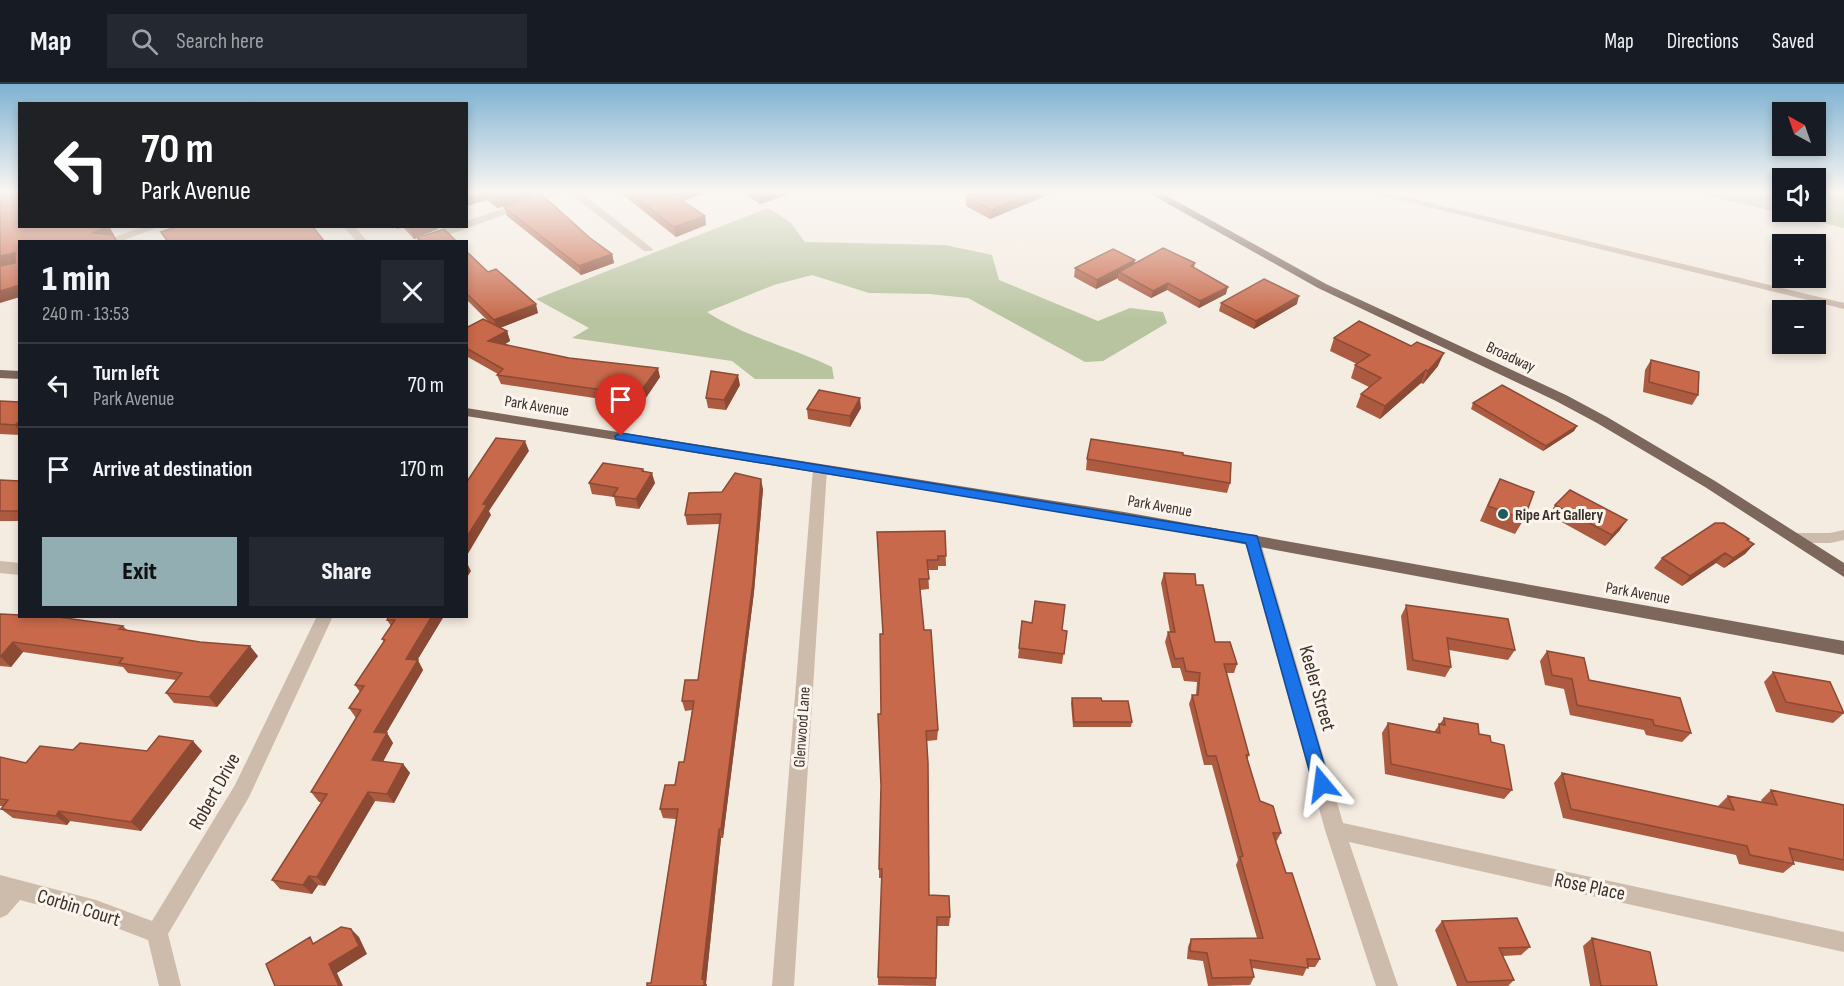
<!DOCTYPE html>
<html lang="en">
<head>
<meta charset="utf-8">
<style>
  body { margin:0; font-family:"Sofia Sans Condensed",sans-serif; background:#242831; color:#f1f3f6; height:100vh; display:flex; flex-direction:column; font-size:22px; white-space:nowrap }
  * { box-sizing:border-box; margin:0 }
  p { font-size:20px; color:#9ea1a6 }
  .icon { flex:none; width:33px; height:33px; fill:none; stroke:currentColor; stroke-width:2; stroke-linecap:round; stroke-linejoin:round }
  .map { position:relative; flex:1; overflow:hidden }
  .panel { position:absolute; left:18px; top:156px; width:450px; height:378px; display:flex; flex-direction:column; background:#171b24; border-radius:0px; box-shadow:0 3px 9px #0003 }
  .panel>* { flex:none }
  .banner { position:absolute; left:18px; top:18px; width:450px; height:126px; border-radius:0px; box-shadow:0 3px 9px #0003; background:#202124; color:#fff; overflow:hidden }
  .needle { width:39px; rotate:320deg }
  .tools { position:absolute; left:1772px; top:18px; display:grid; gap:12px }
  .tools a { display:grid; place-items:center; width:54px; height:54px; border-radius:0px; background:#171b24; box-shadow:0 3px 9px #0003; font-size:30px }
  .pin { position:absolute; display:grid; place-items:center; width:51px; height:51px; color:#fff; margin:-62px -26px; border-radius:50% 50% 50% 0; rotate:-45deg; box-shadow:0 0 6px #0007 }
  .pin .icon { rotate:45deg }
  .me { position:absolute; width:66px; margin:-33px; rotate:344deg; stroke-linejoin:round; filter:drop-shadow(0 0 4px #0008) }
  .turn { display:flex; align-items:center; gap:21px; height:126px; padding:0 24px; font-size:27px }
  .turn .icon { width:78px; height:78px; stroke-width:2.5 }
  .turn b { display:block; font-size:42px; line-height:51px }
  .round { display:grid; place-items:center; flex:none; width:63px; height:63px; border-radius:0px; background:#242831 }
  .summary { display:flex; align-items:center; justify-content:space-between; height:102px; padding:0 24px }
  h1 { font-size:36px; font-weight:800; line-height:45px }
  .primary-button { display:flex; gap:12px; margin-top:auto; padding:12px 24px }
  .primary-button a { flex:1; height:69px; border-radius:0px; background:#92aeb2; color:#111; font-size:24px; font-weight:800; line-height:69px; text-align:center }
  .primary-button a+a { background:#242831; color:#f1f3f6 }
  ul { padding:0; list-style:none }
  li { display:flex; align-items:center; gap:18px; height:84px; padding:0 24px; border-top:2px solid #363941 }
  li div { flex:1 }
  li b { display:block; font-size:22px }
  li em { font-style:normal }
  header { display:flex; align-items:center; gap:36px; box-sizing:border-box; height:84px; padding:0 30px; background:#171b24; border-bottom:2px solid #363941 }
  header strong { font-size:28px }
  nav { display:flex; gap:33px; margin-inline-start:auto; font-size:21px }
  .search { width:420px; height:54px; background:#242831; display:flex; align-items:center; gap:15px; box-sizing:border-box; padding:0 21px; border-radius:0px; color:#9ea1a6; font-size:22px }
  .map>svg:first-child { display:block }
  .green { fill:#b8c4a0 }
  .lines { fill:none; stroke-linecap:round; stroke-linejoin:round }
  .minor { fill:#cdbbac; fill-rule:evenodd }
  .major { fill:#7d675c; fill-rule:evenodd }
  .wall { fill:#ac5a40 }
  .shaded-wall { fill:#8c4a34 }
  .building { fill:#c8694b; stroke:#8c4a34; stroke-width:1.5 }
  .route { fill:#1a73e8; stroke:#114b97; stroke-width:1.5 }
  .poi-dot { fill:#1f5a5e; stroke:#fbf5ee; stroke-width:2 }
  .labels { text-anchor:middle; stroke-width:6; stroke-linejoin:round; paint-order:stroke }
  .street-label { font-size:16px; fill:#3b302b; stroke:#fbf5ee }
  .poi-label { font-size:16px; font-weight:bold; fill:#3b302b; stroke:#fbf5ee; text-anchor:start }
  .near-street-label { font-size:20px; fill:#3b302b; stroke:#fbf5ee }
</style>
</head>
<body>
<header>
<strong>Map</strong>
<div class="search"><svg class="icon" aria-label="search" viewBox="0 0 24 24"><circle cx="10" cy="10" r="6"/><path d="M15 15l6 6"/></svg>Search here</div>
<nav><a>Map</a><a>Directions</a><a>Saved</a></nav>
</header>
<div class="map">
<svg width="1844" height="902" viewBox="0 0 1844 902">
  <rect width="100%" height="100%" fill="#f4ebe1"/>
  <path class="green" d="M1692 108H1782V128H1815V108H1844V144Z
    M768 124 790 138 805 158 945 161 992 171 999 196 1098 237 1130 224 1163 228 1167 239 1103 277 1085 278 968 214 929 210 869 209 812 191 774 201 707 228C745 253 791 263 832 283L834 295H755L732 277 572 254 589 244 536 215Z"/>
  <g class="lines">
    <path class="minor" d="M553 108H568L428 158H412L450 142H466V137Z
      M568 108H580L653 165 652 167H644Z
      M1367 108H1385L1844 219V225Z
      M145 142H162L119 158H101Z
      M343 142H354L368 158H357Z
      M820 380 827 385 794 902H772L813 385Z
      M1844 446V456L1830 459H1795L1790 458 1787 454 1790 450 1795 449H1830Z
      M1252 450 1257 451 1260 455 1343 739 1844 848V868L1349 758 1398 902H1376L1325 746 1244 455 1247 451Z
      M0 477 20 479V491L0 489Z
      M317 532H333L249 713 168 850 181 902H159L148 856 96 836 20 816 7 831 0 834V791L96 816 152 837 235 701Z"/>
    <path class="major" d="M1147 108H1160L1326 200 1566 311 1607 333 1715 397 1844 479V493L1705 403 1597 339 1556 317 1318 204Z
      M0 286 20 287V295L0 294Z
      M466 324 1124 428 1844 557V571L1124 438 466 332Z"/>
  </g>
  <path class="wall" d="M466 108H533L534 112 497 124 487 116 466 122Z
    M613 108H707L683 117 705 132 706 141 676 153 622 110 617 111Z
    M742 108H788L789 110 760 120Z
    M976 108H1055L990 135 966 122V113Z
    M504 123 590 154 612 170 614 179 581 191 507 132Z
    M395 142H437L438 145 422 151 457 158H418L417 154 414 155 403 143 397 145Z
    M466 167 488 188 538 229 500 244 507 247 510 257 504 261 660 293 641 321 501 300 497 291 498 290 466 272V244L490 239 466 215Z
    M1135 176 1134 180 1195 179 1194 184 1226 210 1199 224 1167 206 1151 214 1118 196V194L1096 205 1074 193 1075 184Z
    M1221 219 1297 220 1254 245 1219 227Z
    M1785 219 1820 227 1821 250 1815 258V226H1782V252L1781 251 1778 229Z
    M1334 254 1438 282 1423 300 1421 299 1380 335 1356 323 1361 310 1369 303 1351 294 1355 281 1357 280 1330 267Z
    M1651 276 1698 311 1692 321 1643 308 1645 286Z
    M740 301 726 326 708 324 706 314Z
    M0 317 20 318V351L0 350Z
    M1473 319 1577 342 1574 347 1543 367 1471 325Z
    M861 324 850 343 808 335 807 325Z
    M1183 371 1230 399 1227 409 1086 386 1087 375Z
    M643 385 644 387 655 399 639 425 616 422 614 413 592 410 589 399Z
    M1500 395 1524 435 1515 450 1480 437 1492 410Z
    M0 396 20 397V437H0Z
    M763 405 754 508 723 754H721L706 899 707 902H647L651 899 676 735 663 734 660 725 675 701 684 678 692 626 685 627 682 617 698 596 720 440 687 441 685 431 722 408Z
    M1555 421 1620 446 1605 462 1549 431Z
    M945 447 946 482H938V486H928L929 505 920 506 924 546 938 646 937 656 927 657 929 811 950 833 949 842H937L936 902 878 901V893L882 794H879V785L881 702 883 550Z
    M1749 455 1747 457 1754 460 1745 470 1724 484 1716 479 1682 502 1654 484 1662 474Z
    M1164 489 1196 501 1215 558 1237 580 1234 589H1226L1249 671 1247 676 1260 717 1281 749 1276 758 1286 789 1320 875 1315 883H1307L1303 892 1252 884 1254 893 1250 901 1208 902 1203 877 1187 875 1188 863 1191 855 1257 854 1236 781 1238 776 1212 681H1204L1189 620 1192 611H1196L1197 598 1184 597 1180 584H1172L1165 558 1168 548H1170L1161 499Z
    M1406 522 1515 566 1508 576 1449 566 1451 583 1445 593 1407 586 1401 532Z
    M0 530 123 542 127 546 258 572 217 623 174 619 166 609 176 596 128 589 123 583 23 568 11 583 0 582Z
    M444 532 417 576 423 586 386 649H387L393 659 383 678 403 680 410 689 394 719 375 717 325 802 318 801 312 810 280 805 272 796 321 718H319L311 708 356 634 349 624 360 608 355 601 384 558 382 555 391 542 387 536Z
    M1022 537 1067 547 1062 580 1018 574Z
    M1547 567 1589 596 1691 649 1682 658 1646 651 1644 646 1570 631 1564 605 1545 601 1540 577Z
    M1773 588 1844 629 1833 639 1776 628 1764 598Z
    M1072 614 1132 638 1131 643H1073L1071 619Z
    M1444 634 1479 650 1491 658 1512 706 1504 715 1385 690 1382 649 1388 639 1434 648Z
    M73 666 147 667H202L141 747 70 737 67 741 13 734 1 725 3 722H0V673L26 679Z
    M1562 689 1719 723 1718 722 1728 712 1762 718 1761 716 1771 706 1844 721V787L1793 777 1794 780 1783 789 1739 780 1736 771 1563 734 1554 699Z
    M1442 837 1530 863 1521 871 1503 872 1514 896 1508 902H1457L1435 846Z
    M1592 854 1657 902H1590L1583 862Z"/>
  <path class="shaded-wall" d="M479 108H485L487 116 466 122V112Z
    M515 108H533L534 112 497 124 494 115Z
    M616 108H621L622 110 617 111Z
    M681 108H707L681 118 677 110Z
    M766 108H788L789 110 760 120 759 111Z
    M1035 108H1055L990 135 991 126Z
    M705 132 706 141 676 153 674 143Z
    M107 142H109L114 151 93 149Z
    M417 142H437L438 145 418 153 416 152 417 154 414 155 410 145Z
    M15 169 20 179 0 183V172Z
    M612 170 614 179 581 191 579 182Z
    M1135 176 1133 186 1119 188 1118 194 1096 205 1097 196Z
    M1168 199 1167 206 1151 214 1153 207Z
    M20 201V213L0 219V207Z
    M1228 203 1226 210 1199 224 1200 217Z
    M1299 212 1297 220 1254 245 1256 237Z
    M536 220 538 229 497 245 494 236Z
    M507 247 510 257 492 267 488 257Z
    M1444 269 1438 282 1423 300 1428 287Z
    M658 284 660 293 641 321 638 311Z
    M1426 286 1421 299 1380 335 1385 322Z
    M738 291 740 301 726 326 724 316Z
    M860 314 861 324 850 343V332Z
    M20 337V347L15 341Z
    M1577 342 1574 347 1543 367 1546 362Z
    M525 357 529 367 489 427 491 431 466 473V454L483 420Z
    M652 389 655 399 639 425 636 415Z
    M761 395 763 405 754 508 723 754 721 745Z
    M1627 436 1620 446 1605 462 1612 451Z
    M1754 460 1745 470 1724 484 1733 474Z
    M1725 469 1716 479 1682 502 1690 492Z
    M466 477 471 487 466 495Z
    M432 532H444L412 585 406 575Z
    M13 558 23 568 11 583 1 573Z
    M250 562 258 572 217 623 209 613Z
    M418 576 423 586 381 658 374 648Z
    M387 649 393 659 378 686 372 676Z
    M193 657 202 667 141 747 131 738Z
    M403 680 410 689 394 719 387 710Z
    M368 708 375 717 325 802 317 793Z
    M59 727 70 737 67 741 56 732Z
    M719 745 721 754 706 899 707 902H704L702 895Z
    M309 792 318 801 312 810 303 801Z
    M351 845 359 853 367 870 337 889 343 902H339L329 880Z"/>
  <path class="building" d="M0 108H20V142H107L93 149 113 151 117 158H20V201L0 207V182L15 179V169L0 172Z
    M466 108H479L466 112Z
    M486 108H515L494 115Z
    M629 108H681L677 110 682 114 680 115 705 132 674 143Z
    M755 108H766L759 111Z
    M976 108H1035L991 126 966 113Z
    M541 110 590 154 612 170 579 182 504 123Z
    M179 142H312L325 158H168L161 148Z
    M407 142H417L410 145Z
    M444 145 457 158H422L416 152 426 151Z
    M1163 164 1195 179 1191 182 1228 203 1200 217 1168 199 1153 207 1119 188Z
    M1113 165 1135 176 1097 196 1075 184Z
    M466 167 488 188 496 185 536 220 494 236 466 209Z
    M1264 195 1299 212 1256 237 1221 219Z
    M1785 219 1820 227 1821 250 1815 248V226H1786Z
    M483 235 507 247 488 257 569 274 658 284 638 311 497 291 503 285 466 264V244Z
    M1359 237 1411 262 1417 258 1444 269 1428 287 1426 286 1385 322 1361 310 1381 294 1355 281 1370 271 1334 254Z
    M1651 276 1699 288 1698 311 1649 298Z
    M711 287 738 291 724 316 706 314Z
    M1502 301 1577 342 1546 362 1473 319Z
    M819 306 860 314 850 332 807 325Z
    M0 317 20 318V337L15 341 0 340Z
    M496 354 525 357 483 420 487 421 466 454V399Z
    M1091 355 1183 369V371L1231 379 1230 399 1087 375Z
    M603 379 643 385 642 387 652 389 636 415 613 412 618 404 589 399Z
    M735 389 761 395 753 498 721 745H719L702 895 704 894V902H647V899H651L678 725H660L665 701H675L679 678H684L694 617H682L685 596H698L721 430 685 431 689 409 722 408Z
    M1500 395 1534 408 1524 435 1488 422Z
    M0 396 20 397V427H0Z
    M1570 406 1627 436 1612 451 1555 421Z
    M1715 439H1724L1749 455 1747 456 1754 460 1733 474 1725 469 1690 492 1662 474Z
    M945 447 946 472H938V476H927L929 495H919L924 546H931L938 646 926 647 928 679 929 811 949 812 950 833H937L936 894 878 893 882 785H879L881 702 878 630H881L880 550H883L877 448Z
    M1164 489 1195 490 1196 501H1203L1215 558H1230L1237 580H1224L1249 671H1246L1260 717 1273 722 1281 749H1273L1286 789H1292L1320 875H1307L1308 884 1250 876 1254 893 1212 894 1207 869 1190 867 1191 855 1263 854 1240 773 1243 772 1216 672H1207L1192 611H1198L1200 589 1186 587 1183 574 1175 575 1168 548H1175Z
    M1035 517 1065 521 1062 546 1067 547 1064 570 1019 564 1022 537 1032 539Z
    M1406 521 1508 535 1515 566 1447 554 1451 583 1413 576Z
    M0 530 20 531V532L58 533 123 542 119 545 200 558 250 562 209 613 166 609 182 589 119 579 123 574 13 558 0 573Z
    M389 532H432L406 575 418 576 374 648 387 649 372 676 403 680 387 710 368 708 317 793 309 792 303 801 272 796 327 710 311 708 361 626 349 624 364 602 355 601 385 556 382 555 395 536H387Z
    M1547 567 1584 574 1589 596 1680 614 1691 649 1654 641 1653 636 1577 621 1572 595 1552 591Z
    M1773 588 1830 598 1844 629 1786 618Z
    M1072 614H1101L1102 617H1128L1132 638H1074Z
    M1444 634 1478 640 1479 650 1490 652 1491 658 1504 661 1512 706 1391 680 1388 639 1440 649 1439 640 1445 641Z
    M159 652 193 657 131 738 59 727 56 732 1 725 8 716 0 715V673L26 679 40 662 73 666 80 659 147 667Z
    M1562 689 1734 726 1728 712 1777 721 1771 706 1844 721V776L1789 764 1794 780 1750 771 1747 762 1571 725Z
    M1517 834 1530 863 1499 864 1514 896 1467 898 1442 837Z
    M341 843 351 845 359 862 329 880 339 902H275L266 880 310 853 313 860Z
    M1592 854 1650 868 1657 902H1601Z"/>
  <linearGradient id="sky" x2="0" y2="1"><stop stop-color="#7eb2d2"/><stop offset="0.46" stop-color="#faf6f2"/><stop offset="1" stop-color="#faf6f2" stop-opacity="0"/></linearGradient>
  <rect width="1844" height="235" fill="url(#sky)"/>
  <path class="route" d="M621 349 1257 452 1330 700 1328 705 1322 708 1316 705 1313 700 1246 459 616 355 615 352Z"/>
  <circle class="poi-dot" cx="1503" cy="430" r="6"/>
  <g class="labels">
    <g class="street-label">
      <text transform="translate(1511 272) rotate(25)" y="6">Broadway</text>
      <text transform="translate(537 321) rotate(9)" y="6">Park Avenue</text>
      <text transform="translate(1160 421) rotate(10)" y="6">Park Avenue</text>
      <text transform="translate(1638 508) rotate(10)" y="6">Park Avenue</text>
      <text transform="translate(801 643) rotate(-86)" y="6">Glenwood Lane</text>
    </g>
    <g class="poi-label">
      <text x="1515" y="436">Ripe Art Gallery</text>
    </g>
    <g class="near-street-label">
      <text transform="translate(1318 604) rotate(74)" y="7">Keeler Street</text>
      <text transform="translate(214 707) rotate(-61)" y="7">Robert Drive</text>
      <text transform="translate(1590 802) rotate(12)" y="7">Rose Place</text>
      <text transform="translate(79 823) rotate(17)" y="7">Corbin Court</text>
    </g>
  </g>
</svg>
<div class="tools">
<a><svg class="needle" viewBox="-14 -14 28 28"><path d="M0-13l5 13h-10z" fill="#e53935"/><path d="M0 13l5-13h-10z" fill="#9ea1a6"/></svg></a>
<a><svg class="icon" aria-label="sound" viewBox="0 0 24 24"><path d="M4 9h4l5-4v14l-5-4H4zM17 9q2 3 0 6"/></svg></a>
<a>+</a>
<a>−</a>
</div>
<div class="pin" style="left:621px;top:352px;background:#d93025"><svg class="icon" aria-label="arrive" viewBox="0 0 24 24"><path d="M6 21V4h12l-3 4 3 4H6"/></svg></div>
<svg class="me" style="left:1322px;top:700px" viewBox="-20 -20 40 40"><path d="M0-17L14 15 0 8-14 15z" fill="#1a73e8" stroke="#fff" stroke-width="4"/></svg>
<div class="banner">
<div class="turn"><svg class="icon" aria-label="left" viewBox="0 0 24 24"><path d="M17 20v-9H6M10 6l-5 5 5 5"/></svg><div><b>70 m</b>Park Avenue</div></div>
</div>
<section class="panel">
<div class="summary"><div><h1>1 min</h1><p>240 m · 13:53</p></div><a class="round"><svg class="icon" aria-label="close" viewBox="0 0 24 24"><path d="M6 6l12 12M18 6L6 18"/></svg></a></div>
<ul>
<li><svg class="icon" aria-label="left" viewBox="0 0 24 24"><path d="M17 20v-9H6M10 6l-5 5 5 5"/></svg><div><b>Turn left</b><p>Park Avenue</p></div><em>70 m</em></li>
<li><svg class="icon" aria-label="arrive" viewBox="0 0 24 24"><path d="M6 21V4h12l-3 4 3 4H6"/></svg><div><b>Arrive at destination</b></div><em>170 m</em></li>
</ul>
<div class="primary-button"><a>Exit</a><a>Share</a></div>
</section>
</div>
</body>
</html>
